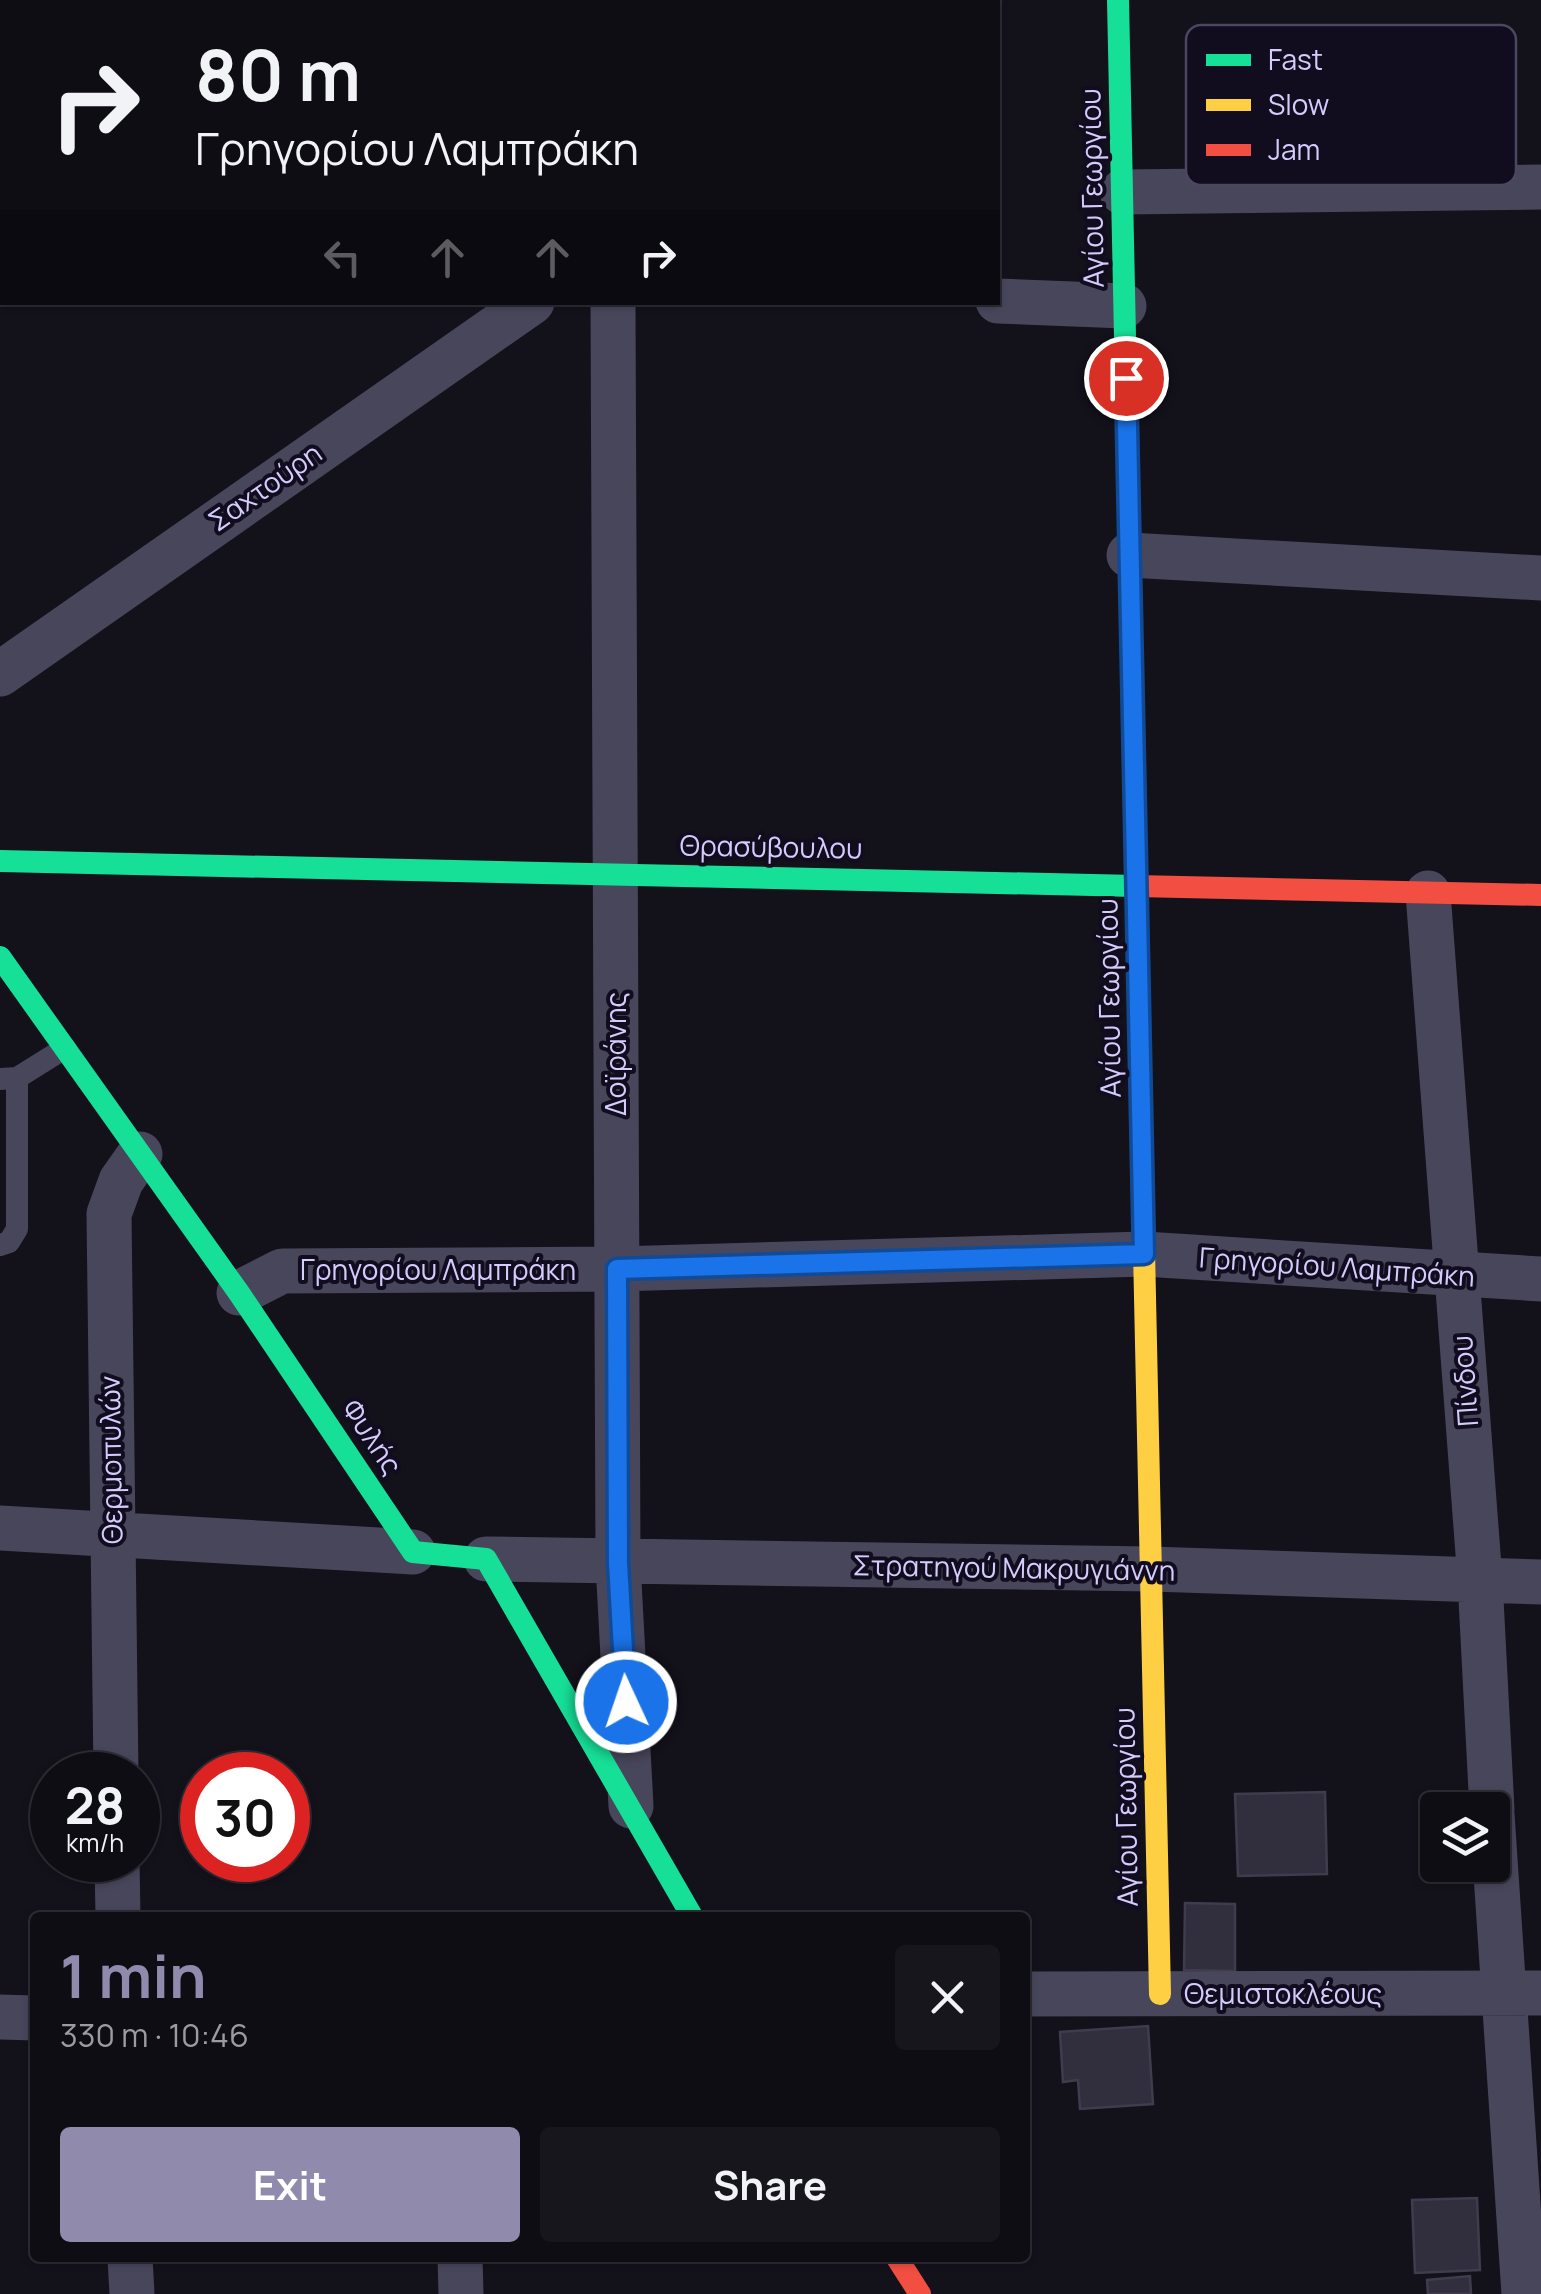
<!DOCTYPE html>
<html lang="en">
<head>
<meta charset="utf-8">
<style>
  body { margin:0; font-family:Manrope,sans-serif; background:#17161d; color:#f1f3f6; height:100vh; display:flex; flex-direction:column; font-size:38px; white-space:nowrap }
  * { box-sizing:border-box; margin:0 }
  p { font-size:32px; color:#9b9ca0 }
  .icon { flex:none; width:55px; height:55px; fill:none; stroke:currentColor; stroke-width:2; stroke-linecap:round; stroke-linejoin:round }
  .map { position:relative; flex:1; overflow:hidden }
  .drawer { position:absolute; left:30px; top:1912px; width:1000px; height:350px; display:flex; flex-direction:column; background:#0e0d14; border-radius:10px; box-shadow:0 2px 8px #0004,0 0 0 2px #2e2d34 }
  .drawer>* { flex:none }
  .hud { position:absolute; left:0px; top:0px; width:1000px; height:305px; box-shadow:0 2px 8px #0004,0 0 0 2px #2e2d34; background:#0e0d14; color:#f1f3f6; overflow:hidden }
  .fabs { position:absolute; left:1420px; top:1792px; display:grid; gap:20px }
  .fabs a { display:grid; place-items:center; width:90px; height:90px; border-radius:10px; background:#0e0d14; box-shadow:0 2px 8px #0004,0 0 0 2px #2e2d34; font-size:50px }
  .speed { position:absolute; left:30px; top:1752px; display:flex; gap:20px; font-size:50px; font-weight:700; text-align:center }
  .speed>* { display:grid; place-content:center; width:130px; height:130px; border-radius:50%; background:#0e0d14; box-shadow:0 2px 8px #0004,0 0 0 2px #2e2d34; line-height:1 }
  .speed small { font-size:25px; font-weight:400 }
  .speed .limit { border:15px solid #d22; background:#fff; color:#111 }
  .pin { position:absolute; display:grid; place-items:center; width:85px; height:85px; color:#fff; margin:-42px; border:5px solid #fff; border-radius:50%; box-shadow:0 2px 10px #0007 }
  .me { position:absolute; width:110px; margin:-55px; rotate:357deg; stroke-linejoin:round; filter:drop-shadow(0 0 8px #0008) }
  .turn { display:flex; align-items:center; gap:35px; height:210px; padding:0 30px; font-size:45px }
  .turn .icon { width:130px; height:130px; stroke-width:2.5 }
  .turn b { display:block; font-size:70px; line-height:85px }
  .lanes { display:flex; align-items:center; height:95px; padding:0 30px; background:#0003; justify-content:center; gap:50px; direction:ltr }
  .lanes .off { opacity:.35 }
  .round { display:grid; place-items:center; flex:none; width:105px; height:105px; border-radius:10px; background:#17161d }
  .summary { display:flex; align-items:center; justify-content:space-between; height:170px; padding:0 30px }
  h1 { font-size:60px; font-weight:700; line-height:75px; color:#908bad }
  .cta { display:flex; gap:20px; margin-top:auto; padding:20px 30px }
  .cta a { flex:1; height:115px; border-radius:10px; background:#908bad; color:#fff; font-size:40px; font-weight:700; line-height:115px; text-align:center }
  .cta a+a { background:#17161d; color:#f1f3f6 }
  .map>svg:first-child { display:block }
  .building { fill:#312f3d; stroke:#403b4d; stroke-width:2.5 }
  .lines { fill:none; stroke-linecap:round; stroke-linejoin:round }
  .lane { stroke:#48465b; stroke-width:22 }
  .street { stroke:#48465b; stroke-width:45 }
  .fast { stroke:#16e098; stroke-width:22 }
  .slow { stroke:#ffcf43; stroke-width:22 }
  .jam { stroke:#f24e42; stroke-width:22 }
  .route-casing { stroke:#114b97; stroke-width:25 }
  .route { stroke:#1a73e8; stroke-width:18 }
  .labels { text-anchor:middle; stroke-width:8; stroke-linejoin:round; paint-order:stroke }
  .street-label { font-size:28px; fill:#d4cdfc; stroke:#110d1e }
  .key { fill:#110d1e; stroke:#4c4761; stroke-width:2.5 }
  .key-label { font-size:28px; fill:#d4cdfc }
</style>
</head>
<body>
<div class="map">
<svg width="1541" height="2294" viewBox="0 0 1541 2294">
  <rect width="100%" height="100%" fill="#13111a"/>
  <path class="building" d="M1325 1792 1327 1874 1238 1876 1235 1794Z
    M1185 1903 1235 1904V1971L1184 1970Z
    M1148 2026 1153 2104 1080 2109 1078 2080 1063 2082 1060 2032Z
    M1477 2198 1480 2270 1415 2273 1412 2200Z
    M1470 2276 1471 2294H1428L1427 2280Z"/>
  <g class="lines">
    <path class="lane" d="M0 1079 17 1078 65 1048
      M0 1245 9 1242 17 1229V1078"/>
    <path class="street" d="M614 0V2
      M1122 192 1541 187
      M998 301 1124 306
      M613 302 618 1563 631 1806
      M1129 555 1541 578
      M0 674 532 302
      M1428 893 1480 1580 1492 1810
      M239 1293 282 1271 617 1269 1144 1254 1541 1279
      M0 1528 413 1552
      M486 1559 1151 1569 1541 1582
      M116 1775 109 1214 121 1181 140 1154
      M1492 1814 1524 2294
      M117 1860 118 1918
      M1025 1994 1541 1993
      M0 2017 35 2018
      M130 2258 132 2294
      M460 2258 461 2294"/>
    <path class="fast" d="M1118 0 1143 1204
      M0 861 1136 886
      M0 957 239 1293 413 1552 486 1559 693 1918"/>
    <path class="slow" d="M1143 1204 1160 1994"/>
    <path class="jam" d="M1136 886 1541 895
      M897 2258 920 2294"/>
  </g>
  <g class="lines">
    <defs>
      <path id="route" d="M626 1702 618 1563 617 1269 1144 1254 1126 378"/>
    </defs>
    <use href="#route" class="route-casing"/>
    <use href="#route" class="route"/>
  </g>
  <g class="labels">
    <g class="street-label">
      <text transform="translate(1092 188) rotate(-91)" y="10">Αγίου Γεωργίου</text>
      <text transform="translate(265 487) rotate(-35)" y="10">Σαχτούρη</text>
      <text transform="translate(771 847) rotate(1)" y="10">Θρασύβουλου</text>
      <text transform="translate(1109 998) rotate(-91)" y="10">Αγίου Γεωργίου</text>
      <text transform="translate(616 1054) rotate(-90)" y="10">Δοϊράνης</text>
      <text transform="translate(1337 1267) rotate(4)" y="10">Γρηγορίου Λαμπράκη</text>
      <text x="438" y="1280">Γρηγορίου Λαμπράκη</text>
      <text transform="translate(1465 1381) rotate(-94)" y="10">Πίνδου</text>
      <text transform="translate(372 1437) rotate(56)" y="10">Φυλής</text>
      <text transform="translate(111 1460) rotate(-91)" y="10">Θερμοπυλών</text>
      <text transform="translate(1014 1568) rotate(1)" y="10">Στρατηγού Μακρυγιάννη</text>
      <text transform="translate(1126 1807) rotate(-91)" y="10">Αγίου Γεωργίου</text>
      <text x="1283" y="2004">Θεμιστοκλέους</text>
    </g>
  </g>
  <rect x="1186" y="25" width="330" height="160" rx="15" class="key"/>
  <rect x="1206" y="54" width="45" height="12" fill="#16e098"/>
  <rect x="1206" y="99" width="45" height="12" fill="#ffcf43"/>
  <rect x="1206" y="144" width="45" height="12" fill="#f24e42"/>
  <g class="key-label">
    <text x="1268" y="70">Fast</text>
    <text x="1268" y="115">Slow</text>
    <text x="1268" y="160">Jam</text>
  </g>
</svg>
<div class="fabs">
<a><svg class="icon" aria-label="layers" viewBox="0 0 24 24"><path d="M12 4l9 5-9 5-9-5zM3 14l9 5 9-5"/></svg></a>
</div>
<div class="speed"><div>28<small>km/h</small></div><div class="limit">30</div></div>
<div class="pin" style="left:1126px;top:378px;background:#d93025"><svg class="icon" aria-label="arrive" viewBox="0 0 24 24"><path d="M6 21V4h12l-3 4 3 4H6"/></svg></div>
<svg class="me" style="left:626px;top:1702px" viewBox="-20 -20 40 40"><circle r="17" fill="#1a73e8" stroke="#fff" stroke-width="3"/><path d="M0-11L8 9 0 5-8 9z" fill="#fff"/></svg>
<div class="hud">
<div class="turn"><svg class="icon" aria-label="right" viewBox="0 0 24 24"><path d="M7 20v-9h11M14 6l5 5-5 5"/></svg><div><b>80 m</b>Γρηγορίου Λαμπράκη</div></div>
<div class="lanes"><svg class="icon off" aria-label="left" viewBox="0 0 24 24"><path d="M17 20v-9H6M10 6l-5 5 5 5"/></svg><svg class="icon off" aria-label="ahead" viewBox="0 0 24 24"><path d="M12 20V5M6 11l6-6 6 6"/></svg><svg class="icon off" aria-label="ahead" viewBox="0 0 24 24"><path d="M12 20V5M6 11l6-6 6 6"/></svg><svg class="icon" aria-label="right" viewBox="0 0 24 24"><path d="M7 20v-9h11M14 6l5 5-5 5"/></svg></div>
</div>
<section class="drawer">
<div class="summary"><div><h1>1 min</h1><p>330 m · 10:46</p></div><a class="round"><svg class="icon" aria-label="close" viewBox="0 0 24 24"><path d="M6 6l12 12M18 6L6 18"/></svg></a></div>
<div class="cta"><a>Exit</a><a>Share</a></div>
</section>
</div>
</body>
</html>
